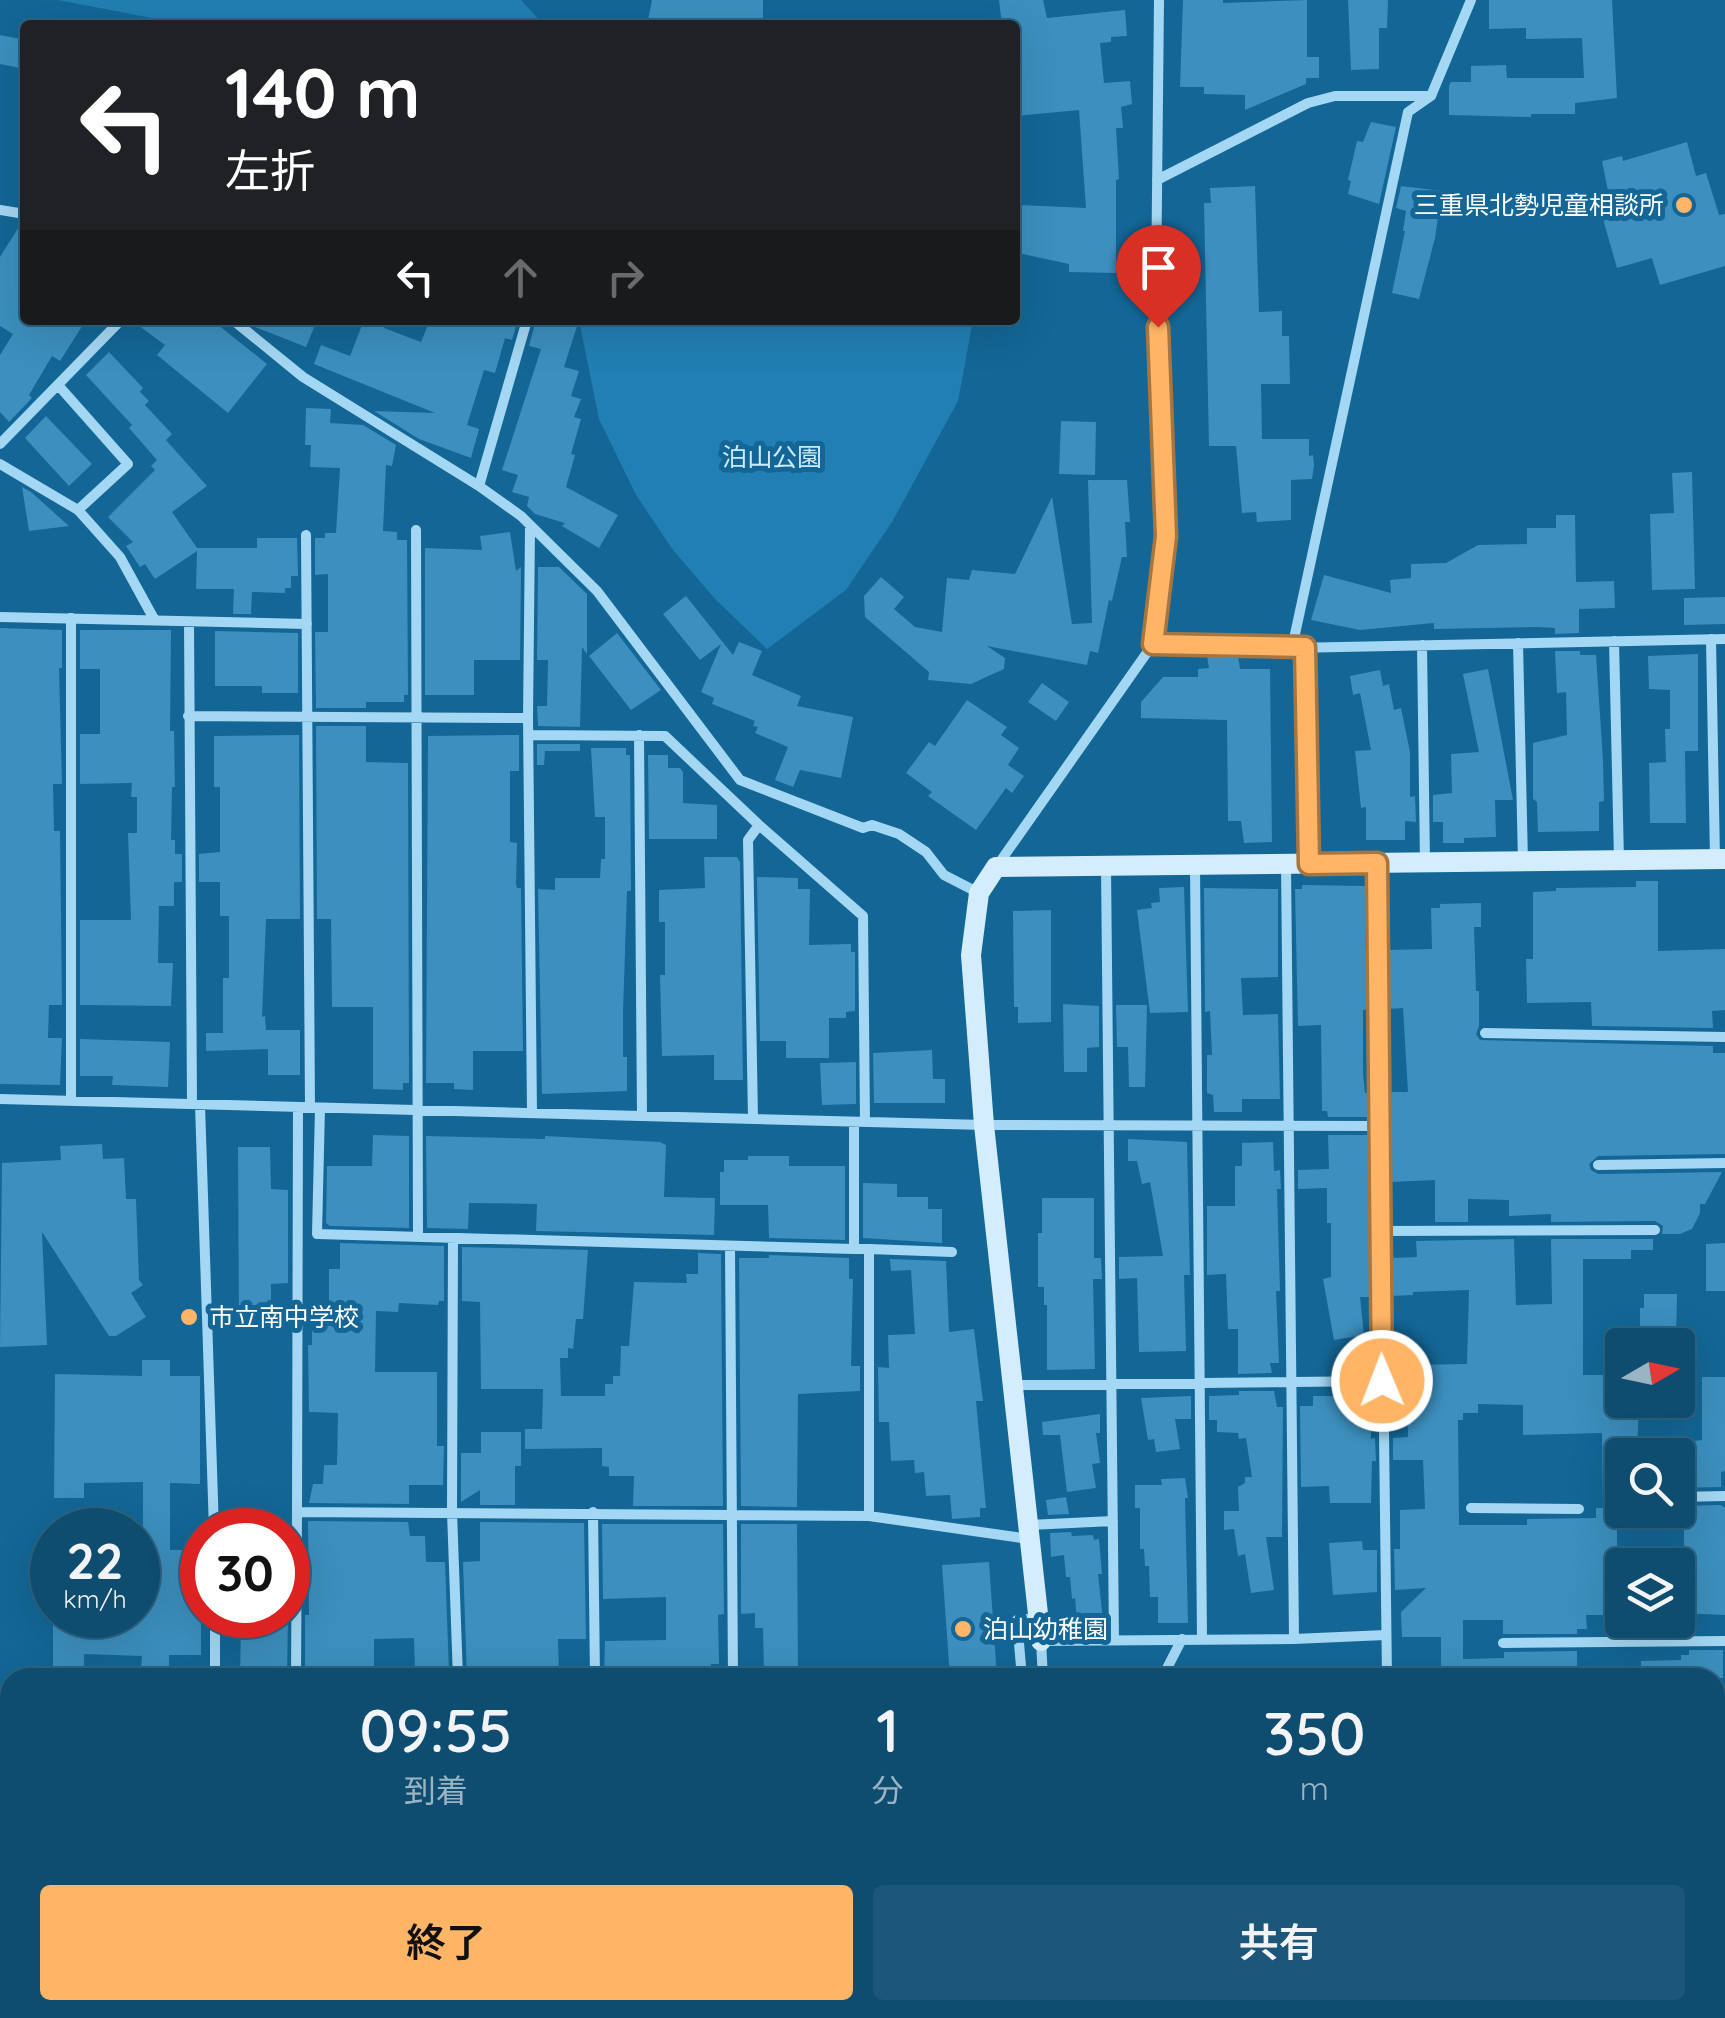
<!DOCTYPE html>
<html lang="ja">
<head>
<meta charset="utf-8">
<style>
  body { margin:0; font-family:Quicksand,"Noto Sans JP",sans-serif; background:#1c5678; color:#f1f3f6; height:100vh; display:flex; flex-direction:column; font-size:38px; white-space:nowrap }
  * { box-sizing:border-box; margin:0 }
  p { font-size:32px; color:#9bb4c3 }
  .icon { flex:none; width:55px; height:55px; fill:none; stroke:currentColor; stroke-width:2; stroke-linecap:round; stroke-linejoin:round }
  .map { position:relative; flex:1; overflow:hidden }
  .side { position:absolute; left:0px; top:1668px; width:1725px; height:352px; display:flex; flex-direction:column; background:#0e4c70; border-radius:30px 30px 0 0; box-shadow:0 10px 40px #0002,0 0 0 2px #2e6383 }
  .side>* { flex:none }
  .banner { position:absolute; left:20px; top:20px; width:1000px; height:305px; border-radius:10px; box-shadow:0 10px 40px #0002,0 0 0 2px #2e6383; background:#202124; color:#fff; overflow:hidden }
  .needle { width:65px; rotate:81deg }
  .tools { position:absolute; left:1605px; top:1328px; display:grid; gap:20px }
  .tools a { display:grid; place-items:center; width:90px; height:90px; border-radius:10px; background:#0e4c70; box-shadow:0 10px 40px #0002,0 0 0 2px #2e6383; font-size:50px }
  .speed { position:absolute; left:30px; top:1508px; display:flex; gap:20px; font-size:50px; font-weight:700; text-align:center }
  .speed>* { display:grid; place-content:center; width:130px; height:130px; border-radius:50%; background:#0e4c70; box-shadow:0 10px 40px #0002,0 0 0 2px #2e6383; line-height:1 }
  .speed small { font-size:25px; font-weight:400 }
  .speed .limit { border:15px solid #d22; background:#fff; color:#111 }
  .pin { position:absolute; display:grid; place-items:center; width:85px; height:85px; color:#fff; margin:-102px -42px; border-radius:50% 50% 50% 0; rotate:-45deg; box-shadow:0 0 10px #0007 }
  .pin .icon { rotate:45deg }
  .me { position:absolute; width:110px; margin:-55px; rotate:359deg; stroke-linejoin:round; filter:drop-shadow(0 0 8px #0008) }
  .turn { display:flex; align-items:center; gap:35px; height:210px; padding:0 40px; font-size:45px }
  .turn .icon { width:130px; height:130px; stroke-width:2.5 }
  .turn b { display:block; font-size:70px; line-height:85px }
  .lanes { display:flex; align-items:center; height:95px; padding:0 40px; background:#0003; justify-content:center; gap:50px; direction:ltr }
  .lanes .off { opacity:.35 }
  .eta { display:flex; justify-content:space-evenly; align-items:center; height:170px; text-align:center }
  .eta b { font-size:60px; font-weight:600; line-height:70px }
  .action { display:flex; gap:20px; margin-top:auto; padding:20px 40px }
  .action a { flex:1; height:115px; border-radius:10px; background:#ffb565; color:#111; font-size:40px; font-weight:600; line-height:115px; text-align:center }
  .action a+a { background:#1c5678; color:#f1f3f6 }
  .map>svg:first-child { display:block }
  .green { fill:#227fb3 }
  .building { fill:#3c8fbe; fill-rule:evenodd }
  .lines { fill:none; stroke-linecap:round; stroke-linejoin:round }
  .street { stroke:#a4d7f3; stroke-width:10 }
  .secondary { stroke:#d3edfc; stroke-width:20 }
  .route-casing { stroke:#a67642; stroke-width:25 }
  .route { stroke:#ffb565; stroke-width:18 }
  .poi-dot { fill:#ffb565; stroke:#136696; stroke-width:4 }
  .labels { text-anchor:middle; stroke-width:10; stroke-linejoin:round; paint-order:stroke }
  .poi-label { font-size:25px; fill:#fff; stroke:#136696; text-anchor:start }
  .park-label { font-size:25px; fill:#ccebfd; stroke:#136696 }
</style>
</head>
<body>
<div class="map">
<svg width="1725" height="2018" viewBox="0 0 1725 2018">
  <rect width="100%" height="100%" fill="#136696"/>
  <path class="green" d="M58 0H521L544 25H188Z
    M579 320H973L958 401 892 522 846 590 767 649 716 600 673 550 636 495 599 419Z"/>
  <path class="building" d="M652 0H763V25H647Z
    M999 0H1043L1047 18 1125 10 1127 36 1111 37V42L1100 43 1104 83 1130 81 1132 104 1121 107 1123 128H1116L1119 179 1116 180V273L1069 272V264L1018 253 1020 205 1086 208 1079 110 1015 116V25H1002Z
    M1183 0H1223V3L1307 0V57H1319V78H1306V84L1245 110V95L1204 94V87H1180Z
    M1348 0H1388L1387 28H1379V69L1351 70Z
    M1489 0H1612L1617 98 1575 103V114H1531V117L1449 115V86L1451 82H1471V66L1506 65 1507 78H1584L1582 38 1526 39V28L1489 29Z
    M0 35 25 40V69L0 64Z
    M1371 122 1396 127 1379 204 1348 194 1351 181 1348 180 1357 141 1363 142Z
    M1687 142 1696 176 1706 173 1719 215 1725 214V266L1660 285 1652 258 1617 268 1603 219 1613 216 1602 161 1622 156 1623 161Z
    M1255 186 1259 312 1282 311V336H1289L1290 384H1261L1262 439H1309V456L1313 455 1314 465 1312 479 1291 480V520L1257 522 1256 512 1242 513 1236 446H1209L1204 203H1211L1210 188Z
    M1401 186 1442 191 1435 238 1419 299 1392 293 1405 231H1403L1406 211 1396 208Z
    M22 222 25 223V320H86L60 361 52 356 29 395 32 398 9 422 0 412V355L13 334 0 326V257Z
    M131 320H212L267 364 228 413 157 355 165 345Z
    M247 320H317L306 347 255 327Z
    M364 320H387L384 328 421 342 430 320H518L512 340 505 338 495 373 484 370 467 425 479 429 471 458 419 439 374 411 435 413 314 364 321 345 350 356Z
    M536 320H579L564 367 579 371 571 396 581 399 574 417 581 419 571 454 575 455 566 487 618 515 599 548 562 526 565 523 535 514 527 506 529 497 512 492 518 475 502 470 541 349 529 346Z
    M109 352 143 388 140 392 149 401 145 405 172 434 166 440 207 486 172 512 197 548H257V538H297L298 576H291V588H285V593L252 592 251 614H233L234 589H196L197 551 155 579 145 564 140 567 126 546 133 542 108 517 155 470 151 466 157 460 129 428 132 425 86 375Z
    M306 408 331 409 330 423 363 425 396 445 392 466 386 465 383 531 397 532V540H407L408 695H404V702H366V708H316L315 632H328V574L315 575V538H325V533H336L340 468 310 467 311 445H305Z
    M46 416 92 464 69 486 25 438Z
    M1061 421 1096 422 1095 475 1059 474Z
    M1692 472 1695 589 1652 590 1650 514 1674 513 1672 473Z
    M1088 480H1127L1130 522H1125L1127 557H1122L1112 601 1109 600 1098 653 1090 651 1087 665 987 646 1005 658 1004 669 971 684 928 680 929 672 865 617 864 596 881 577 904 597 894 609 915 627 942 632 947 578 969 580 972 570 1015 574 1052 497 1072 624 1092 623Z
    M22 487 31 492 69 526 29 531Z
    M1556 515H1575L1576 582 1614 581 1615 608 1579 609V633L1555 634V628L1537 627 1434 629V623L1360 630 1311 620 1324 575 1391 593 1390 580 1411 578V564L1446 563 1478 545 1527 544V528H1556Z
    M510 532 516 571 521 567 520 660H474V695H425V548L482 550 480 536Z
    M538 567H559L587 594V654L582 647 580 727 538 726 537 706H547L548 660H537Z
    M686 596 733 655 739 642 762 651 752 675 801 696 797 706 853 717 841 778 800 770 793 787 775 780 788 747 755 733 758 727 753 726 755 721 712 704 714 698 701 692 721 644 700 660 663 614Z
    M1725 597V624L1684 625V598Z
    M0 628 62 630V668H59L62 784H53L54 831H60L62 1005H49L48 1038H62L60 1085 0 1084Z
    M80 630H171L170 731H174L175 787H172L171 840H175V854H182V882H174V906H159L158 963H173L171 1006 80 1005V920H131L128 833H137V797H131L132 783 80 784V734H100V669H80Z
    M215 631 298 633V693H262V686H215Z
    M617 633 661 690 631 710 589 656Z
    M1555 651H1580V655H1596L1603 760 1604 801 1599 802V831L1538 832 1537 802 1533 799V743L1567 735 1566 692 1557 693Z
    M1698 654V751H1685L1686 823H1650L1649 763 1666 762 1665 729H1670V690L1649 689 1648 656Z
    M1207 656H1238L1240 669H1270L1272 842 1244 843 1241 821H1228L1227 720 1141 718V702L1163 677H1198V669L1209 668Z
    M1488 669 1513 800H1495L1496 837 1464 838V843H1443V822H1433V795L1452 793 1451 754 1479 752 1463 674Z
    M1380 670 1383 686 1389 684 1394 710 1401 708 1410 752V797L1415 796 1416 822 1405 821V840H1366V807L1361 808 1355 751 1371 750 1360 693 1353 695 1350 676Z
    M1042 683 1069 702 1056 721 1028 702Z
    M967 700 1007 727 1001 735 1019 748 1008 765 1024 776 1012 793 1006 788 976 830 928 796 932 792 906 773 929 742 935 746Z
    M316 726H366V762L408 763 409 1083H403V1090L373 1089V1007H332L331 919H317Z
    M299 735 300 919H266L262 1017 265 1016 266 1030H300V1075H268V1049L206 1051V1033H223V978H229V916H220V882H199V854L220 852V787H214V736Z
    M519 735V771H510V842L517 843 516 884 517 888H521L523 1051H473V1090L454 1089V1083H426L428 736Z
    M537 744H580V751H545L544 765H537Z
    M591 748H626V755H630L631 891H627L623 1012V1057H627V1091L542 1094 538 889 555 890V878H600L601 859H605V817H595Z
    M648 755H668V768H680L683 772V803L717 805V839H649Z
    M704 857H737L740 862 743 1080H714V1055L662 1056 660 975H665V922H659V890L705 888Z
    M757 877 798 878V889H810L809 945 851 944V952H855V1011L846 1012V1018H829V1058H786V1041H760Z
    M1636 881H1658V951L1725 949V1010L1712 1011 1713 1028 1592 1026 1591 1002 1527 1003 1526 959H1533V892L1556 891V888L1636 887Z
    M1302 885 1365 886V950H1369L1370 1009 1363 1010V1074L1365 1093H1371V1117H1328L1327 1111H1322L1321 1025 1298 1026 1295 889H1302Z
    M1184 887 1188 1012 1150 1013 1137 910 1152 908 1151 903 1160 902 1159 888Z
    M1204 888 1278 889V977L1241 978 1243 1015 1278 1014 1280 1099H1242V1112H1214L1213 1095 1207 1093V1055H1212L1210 1011 1205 1012Z
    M1481 903V927H1474L1476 991H1479V1026L1476 1034 1480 1040 1713 1046V1053H1725V1154L1598 1156 1589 1164 1591 1170 1598 1174 1722 1172 1705 1204H1700V1213L1692 1229 1680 1234H1662L1663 1226 1655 1221 1551 1222V1214L1509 1216V1200L1468 1199V1222H1435V1180L1390 1182 1389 1092H1408L1403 1008 1388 1009 1387 950 1432 949 1431 908H1440V904Z
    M1051 910V1022L1018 1023V1007H1014L1013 911Z
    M1063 1004 1099 1006V1047L1087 1048V1072H1064Z
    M1116 1005H1147L1145 1087H1129L1128 1047H1117Z
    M80 1039 170 1042 168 1087 112 1085 113 1076H80Z
    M932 1050 933 1079H945V1103H874L873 1053Z
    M856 1062V1104L822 1105 820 1063Z
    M373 1135 409 1136V1228L330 1226 326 1223 327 1166H372Z
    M1328 1135H1372L1369 1259H1373L1374 1297H1360L1364 1335 1334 1340 1323 1279 1331 1277V1223H1327V1188L1298 1189V1170L1329 1169Z
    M426 1136 545 1139V1136L660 1142 666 1145 664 1197 715 1198 714 1235 536 1231 537 1204 469 1203 468 1229 427 1228Z
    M1128 1139 1187 1142 1190 1275H1184L1186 1351 1139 1352 1137 1278 1119 1279V1257L1163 1256 1150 1182 1142 1184 1137 1161H1128Z
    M1273 1142 1274 1171 1280 1170 1281 1189H1277L1280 1291H1276L1279 1363H1270L1272 1373 1238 1374V1329H1228L1226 1274 1207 1275V1206H1235V1166H1242V1143Z
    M102 1144 103 1159 124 1158 126 1199H136L139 1280 143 1285 131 1293 146 1317 116 1336H109L42 1232 47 1345 0 1347 2 1163 61 1160 60 1146Z
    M238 1147H270L271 1189 288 1190V1283L271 1284V1325H239Z
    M748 1156H789V1166H845V1240L769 1238 768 1205H720V1172H724V1160H748Z
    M863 1183 897 1184V1197H928V1209H942V1243L863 1238Z
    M1042 1198H1094V1258H1101L1102 1279H1093L1095 1369 1047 1370V1305H1044V1287H1038V1233H1042Z
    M1514 1239 1516 1305 1552 1304 1551 1239H1653V1250H1631V1259H1583V1375H1622V1400H1639L1637 1455H1622V1516H1617V1573H1622V1615H1586L1587 1629H1577V1634H1503V1620H1463V1659L1504 1658V1652L1577 1651V1678H1441V1637H1402L1401 1612 1426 1588 1395 1590 1394 1549H1400V1510L1425 1509 1423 1460H1393V1438L1408 1437 1407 1365 1467 1364 1469 1290 1413 1292V1295L1391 1296V1258L1417 1257 1416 1241ZM1478 1404 1523 1405V1435L1602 1433 1603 1508H1596V1518L1527 1519V1525H1459L1458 1420H1463V1413H1478Z
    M340 1243 444 1246V1301H439L438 1305 399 1303 398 1312 376 1311 375 1372H437V1446H444L443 1485H409V1504L309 1503 313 1484H323L324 1465H337L338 1413 309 1412 308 1345H312V1318H329V1269H340Z
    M1725 1243V1291H1706V1244Z
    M462 1247 588 1250 583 1319H576L573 1349 568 1348V1358H560L561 1396H605V1384H613V1376H620L621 1346H629L634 1282 687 1283 686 1274H698V1253L721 1254 723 1506H633L634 1476H609V1467L602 1466V1448L525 1449V1429H542L543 1389H481L480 1302 462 1301Z
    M769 1255 849 1258V1279H853L851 1366H860V1391L798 1394 797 1507 741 1506 739 1258H769Z
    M890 1259 946 1261 949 1332 974 1329 983 1401H976L986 1508H980V1517L952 1519 950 1495 926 1496 924 1472 915 1473 914 1460 891 1461 889 1422H879L878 1367 889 1368 888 1335 915 1334 911 1270 891 1271Z
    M1644 1294H1677L1676 1341 1640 1340V1308H1644Z
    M142 1360H170V1376H200V1484L170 1483V1550H201V1655H169V1670L141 1669 142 1656 84 1654V1669H53V1615H142L143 1533V1482L84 1483V1498H54L55 1374 142 1376Z
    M1702 1377H1725V1471L1721 1472V1487L1678 1488V1443L1702 1440Z
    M1239 1391H1274L1277 1407H1283L1282 1537H1266L1274 1590 1251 1593 1245 1554 1238 1556 1234 1529 1224 1530V1511H1239L1238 1487 1245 1483V1477H1252L1246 1438 1239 1439 1238 1433 1217 1432V1420H1209V1396L1239 1395Z
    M1191 1396V1419H1175L1180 1449 1156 1452 1154 1439 1148 1440 1141 1398Z
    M1313 1396H1371V1439L1375 1438 1376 1461H1372L1371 1503H1330L1329 1486 1301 1487 1300 1406H1313Z
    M1100 1414V1433H1096L1100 1463 1092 1464 1096 1488 1067 1492 1060 1435H1043L1042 1422Z
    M481 1432H521V1466H515V1505H480V1490L461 1502V1453H481Z
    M1185 1478 1188 1498H1185L1188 1623H1158V1597H1150L1149 1566H1145L1144 1549H1140V1508H1135V1485H1162L1161 1479Z
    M1066 1497 1069 1514 1048 1515 1046 1500Z
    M1721 1505 1725 1508V1615L1678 1613V1573H1684V1518H1678V1506Z
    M308 1521 408 1522 410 1536H425L426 1562H445L449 1672 415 1671 414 1638 374 1639V1678H305V1615H309Z
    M480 1522 584 1523 586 1639H558L559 1678H467L463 1562 480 1561Z
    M602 1524H723L724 1614 718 1615 719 1664H711V1677L604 1678 605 1641 666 1640V1597L603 1599Z
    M741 1524H797L798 1675H764L763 1628H755V1613L741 1614Z
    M1071 1532 1072 1536 1093 1535 1094 1540 1099 1539 1102 1574H1098L1103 1620 1077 1622 1075 1598 1072 1599 1070 1577H1066L1064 1555 1051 1557 1050 1533Z
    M1362 1541 1363 1550H1377V1592L1333 1595 1329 1543Z
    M989 1562 997 1678H950L942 1565Z
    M241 1615H288L287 1678H240Z
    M1689 1650H1723V1678H1641V1661L1681 1660V1655H1689Z"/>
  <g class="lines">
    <path class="street" d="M1157 180 1308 103 1335 96H1430
      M0 210 25 214
      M233 320 303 377 479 486 521 516 597 591 740 780 863 828 872 825 899 834 926 852 944 875 979 893
      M58 385 128 464 78 510
      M0 444 121 320
      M0 464 78 510 120 557 154 619
      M479 486 527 320
      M416 530 418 1237
      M306 535 310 1107
      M0 617 307 624
      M71 618V1101
      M189 622 192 1104
      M1711 639 1715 859
      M1614 641 1619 860
      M1518 643 1523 862
      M1153 644 1292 648 1725 639
      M1422 645 1425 862
      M1305 647 1309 864
      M1292 648 1408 112 1431 96 1471 0
      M188 716 528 718 532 1113
      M528 718 530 528
      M529 735 665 736 759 825 863 916 865 1122
      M639 735 642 1116
      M1377 863 1387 1678
      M1286 864 1294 1639
      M997 866 1153 644 1166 536 1156 292 1159 0
      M1195 866 1202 1640
      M1106 867 1114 1640
      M1485 1033 1725 1037
      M0 1099 984 1125 1379 1126
      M200 1105 214 1530
      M320 1108 317 1234 854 1249V1122
      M753 1119 748 840 759 825
      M1598 1165 1725 1163
      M1380 1231 1655 1230
      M453 1239 452 1512 458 1678
      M730 1246 733 1678
      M854 1249H869V1516
      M869 1249 952 1252
      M1014 1385 1382 1381
      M1678 1497 1725 1496
      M1471 1508 1579 1509
      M297 1512 298 1107
      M593 1512 595 1678
      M1029 1525 1113 1521
      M215 1615V1678
      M1503 1643 1725 1641
      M296 1678 297 1512 869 1516 1029 1539
      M1022 1678 1017 1620 1039 1618
      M1043 1678 1041 1641 1294 1639 1385 1635
      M1162 1678 1182 1639
      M0 1757H10
      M1715 1841H1725
      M1715 1917H1725
      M1392 2010V2018
      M48 2018 50 2010
      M149 2018 152 2010
      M569 2018 571 2010
      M780 2018 782 2010
      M1012 2018 1013 2010"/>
    <path class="secondary" d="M1041 1641 984 1125 971 955 979 893 996 867 1725 859"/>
  </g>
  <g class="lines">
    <defs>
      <path id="route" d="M1158 327 1166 536 1153 644 1305 647 1309 864 1377 863 1382 1381"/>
    </defs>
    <use href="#route" class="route-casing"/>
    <use href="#route" class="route"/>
  </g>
  <g class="poi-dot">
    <circle cx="1684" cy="205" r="10"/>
    <circle cx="189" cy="1317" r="10"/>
    <circle cx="963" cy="1629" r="10"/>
  </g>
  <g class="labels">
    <g class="poi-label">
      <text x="1664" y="214" text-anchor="end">三重県北勢児童相談所</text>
      <text x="209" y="1326">市立南中学校</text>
      <text x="983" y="1638">泊山幼稚園</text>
    </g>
    <g class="park-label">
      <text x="772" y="466">泊山公園</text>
    </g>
  </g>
</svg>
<div class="tools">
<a><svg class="needle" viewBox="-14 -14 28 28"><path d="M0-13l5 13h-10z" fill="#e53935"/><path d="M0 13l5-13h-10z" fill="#9bb4c3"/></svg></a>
<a><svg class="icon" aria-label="search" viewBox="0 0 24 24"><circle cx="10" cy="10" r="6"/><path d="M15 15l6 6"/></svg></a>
<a><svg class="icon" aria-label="layers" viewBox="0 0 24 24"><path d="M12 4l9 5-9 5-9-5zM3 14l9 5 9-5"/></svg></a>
</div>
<div class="speed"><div>22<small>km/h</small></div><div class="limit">30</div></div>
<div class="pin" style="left:1158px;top:327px;background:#d93025"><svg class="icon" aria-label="arrive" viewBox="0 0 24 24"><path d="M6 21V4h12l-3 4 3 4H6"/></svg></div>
<svg class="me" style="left:1382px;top:1381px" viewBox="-20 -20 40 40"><circle r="17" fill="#ffb565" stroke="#fff" stroke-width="3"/><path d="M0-11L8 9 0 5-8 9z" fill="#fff"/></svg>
<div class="banner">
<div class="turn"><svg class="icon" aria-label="left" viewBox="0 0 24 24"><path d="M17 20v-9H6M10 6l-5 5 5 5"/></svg><div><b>140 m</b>左折</div></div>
<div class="lanes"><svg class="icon" aria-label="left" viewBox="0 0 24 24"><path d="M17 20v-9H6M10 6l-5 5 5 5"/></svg><svg class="icon off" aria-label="ahead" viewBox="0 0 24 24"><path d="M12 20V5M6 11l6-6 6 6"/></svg><svg class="icon off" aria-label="right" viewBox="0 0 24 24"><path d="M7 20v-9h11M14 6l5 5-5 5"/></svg></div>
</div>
<section class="side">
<div class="eta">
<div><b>09:55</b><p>到着</p></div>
<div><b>1</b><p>分</p></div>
<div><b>350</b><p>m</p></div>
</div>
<div class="action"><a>終了</a><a>共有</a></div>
</section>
</div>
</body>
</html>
